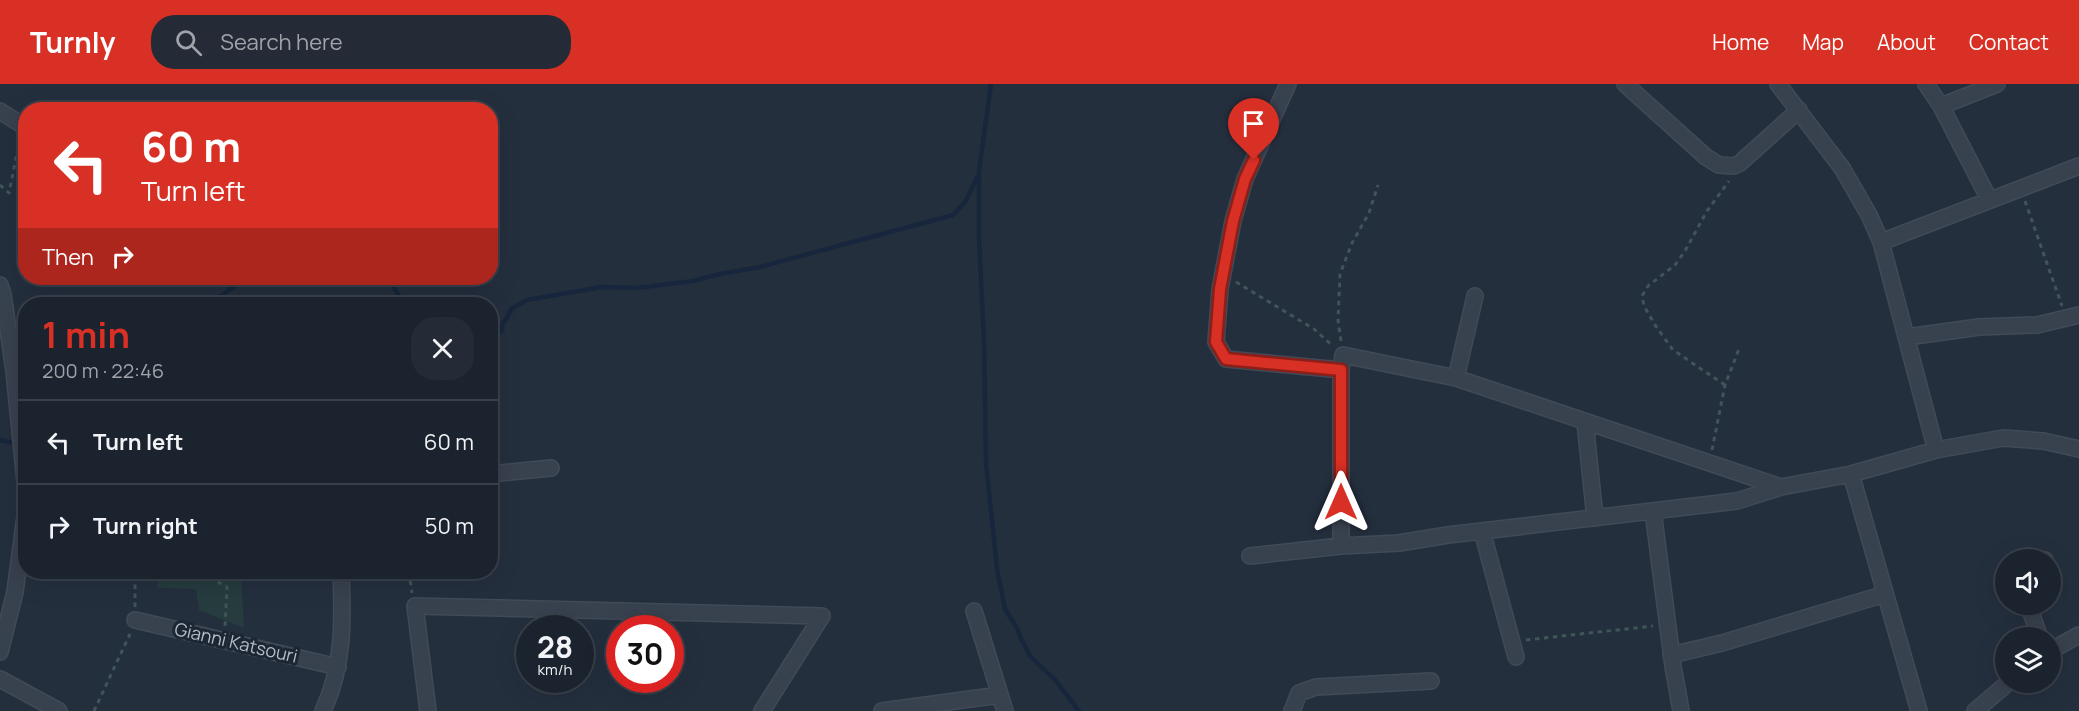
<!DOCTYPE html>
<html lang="en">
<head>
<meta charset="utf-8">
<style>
  body { margin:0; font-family:Manrope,sans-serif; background:#242b36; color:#f1f3f6; height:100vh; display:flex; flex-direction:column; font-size:22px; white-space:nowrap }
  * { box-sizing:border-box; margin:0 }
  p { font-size:20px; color:#a0a4aa }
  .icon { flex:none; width:33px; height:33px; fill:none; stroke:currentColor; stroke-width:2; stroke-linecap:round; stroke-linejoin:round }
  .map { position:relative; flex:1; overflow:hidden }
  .panel { position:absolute; left:18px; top:213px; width:480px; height:282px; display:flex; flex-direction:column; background:#1b232e; border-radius:24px; box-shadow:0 6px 24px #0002,0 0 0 2px #39404a }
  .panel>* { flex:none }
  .banner { position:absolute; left:18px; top:18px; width:480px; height:183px; border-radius:24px; box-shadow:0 6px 24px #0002,0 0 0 2px #39404a; background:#d93025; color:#fff; overflow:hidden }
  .tools { position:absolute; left:1995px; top:465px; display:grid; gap:12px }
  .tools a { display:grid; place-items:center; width:66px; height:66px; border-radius:50%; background:#1b232e; box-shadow:0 6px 24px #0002,0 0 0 2px #39404a; font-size:30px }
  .speed { position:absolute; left:516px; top:531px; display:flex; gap:12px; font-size:30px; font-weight:700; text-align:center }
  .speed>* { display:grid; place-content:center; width:78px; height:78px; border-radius:50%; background:#1b232e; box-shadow:0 6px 24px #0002,0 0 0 2px #39404a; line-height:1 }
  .speed small { font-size:15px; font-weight:400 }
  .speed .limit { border:9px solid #d22; background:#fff; color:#111 }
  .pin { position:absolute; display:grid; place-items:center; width:51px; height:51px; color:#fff; margin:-62px -26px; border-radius:50% 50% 50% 0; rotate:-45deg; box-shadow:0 0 6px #0007 }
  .pin .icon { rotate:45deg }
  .me { position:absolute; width:66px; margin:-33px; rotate:0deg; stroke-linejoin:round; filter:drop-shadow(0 0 4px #0008) }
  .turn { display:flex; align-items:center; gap:21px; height:126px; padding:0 24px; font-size:27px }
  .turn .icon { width:78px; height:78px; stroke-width:2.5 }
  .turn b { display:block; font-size:42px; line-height:51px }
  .then { display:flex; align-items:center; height:57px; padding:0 24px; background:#0003; gap:12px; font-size:22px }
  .round { display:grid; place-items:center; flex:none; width:63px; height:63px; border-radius:24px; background:#242b36 }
  .head { display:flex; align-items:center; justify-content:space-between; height:102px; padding:0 24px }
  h1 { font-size:36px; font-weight:700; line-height:45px; color:#d93025 }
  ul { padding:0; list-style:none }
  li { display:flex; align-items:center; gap:18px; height:84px; padding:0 24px; border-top:2px solid #39404a }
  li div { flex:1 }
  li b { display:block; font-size:22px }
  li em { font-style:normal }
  header { display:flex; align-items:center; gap:36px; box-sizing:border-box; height:84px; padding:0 30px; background:#d93025; color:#fff }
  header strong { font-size:28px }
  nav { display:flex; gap:33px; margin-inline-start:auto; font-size:21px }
  .search { width:420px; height:54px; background:#242b36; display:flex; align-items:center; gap:15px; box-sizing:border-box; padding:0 21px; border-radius:24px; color:#a0a4aa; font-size:22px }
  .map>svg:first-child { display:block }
  .green { fill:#263c3f }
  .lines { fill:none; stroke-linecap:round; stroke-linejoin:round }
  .stream { stroke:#17263c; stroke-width:4.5 }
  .street-casing { stroke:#414a57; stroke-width:18 }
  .path { stroke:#3f5557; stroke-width:3; stroke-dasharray:4.5 4.5; stroke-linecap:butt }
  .street { stroke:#38414e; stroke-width:15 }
  .route-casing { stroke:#8d1f18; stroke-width:15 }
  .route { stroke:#d93025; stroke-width:10 }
  .labels { text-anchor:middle; stroke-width:6; stroke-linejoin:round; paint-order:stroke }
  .street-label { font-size:18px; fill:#b4bcc9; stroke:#1d2633 }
</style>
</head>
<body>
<header>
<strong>Turnly</strong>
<div class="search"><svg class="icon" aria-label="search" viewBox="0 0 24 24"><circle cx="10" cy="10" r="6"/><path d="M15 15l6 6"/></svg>Search here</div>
<nav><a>Home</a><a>Map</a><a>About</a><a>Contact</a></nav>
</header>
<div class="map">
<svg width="2079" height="627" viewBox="0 0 2079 627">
  <rect width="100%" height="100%" fill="#242f3e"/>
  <path class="green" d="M157 488H241L244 544 199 526 196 505 158 504Z"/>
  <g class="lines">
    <path class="stream" d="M991 0 979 87V154L984 258 986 379 997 485 1005 525 1017 544 1021 555 1030 572 1056 597 1079 627
      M389 194 403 220
      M209 220 247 194
      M490 258 502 246V240L507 234 511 225 527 216 602 203 637 204 693 197 720 190 760 183 953 131 966 117 977 93
      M0 356 18 360"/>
    <defs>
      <path id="street" d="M1288 0 1245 95 1233 137 1220 205 1216 258 1226 275 1341 286
        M1625 0 1706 73 1719 81 1734 82 1740 79 1799 26
        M1778 0 1842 84 1869 131 1881 158 1936 366
        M1926 0 1941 22 1989 115
        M1941 22 1997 0
        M0 27 22 41
        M1881 158 2079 82
        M0 201 3 210 14 287 26 407
        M1907 253 1979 243 2037 241 2079 231
        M1456 294 1475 212
        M1585 338 1595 434
        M490 390 551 384
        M1851 390 1919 627
        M1653 427 1673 582 1681 627
        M1482 447 1516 573
        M1341 462V286L1343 271 1456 294 1781 403
        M1250 472 1341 462 1399 459 1448 451 1737 417 1781 403 1851 390 1936 366 2003 354 2043 357 2079 365
        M2023 476H2045
        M2028 520 2040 554
        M974 527 1005 627
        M135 536 338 583
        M2050 567 2079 551
        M0 568 15 508 26 425
        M1671 571 1722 559 1885 510
        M0 595 59 627
        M323 627C344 582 343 536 341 488
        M428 627 415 522 822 532 762 627
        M882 627 1000 611
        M1292 627 1299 609 1316 603 1431 597
        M1975 627 2009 598"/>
    </defs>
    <use href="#street" class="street-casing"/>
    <path class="path" d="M0 101 9 109 20 54
      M2025 117 2062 222
      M1236 198 1314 245 1333 262
      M1341 257 1338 236 1340 190 1352 159 1369 129 1378 101
      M1725 301 1673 266 1655 241 1644 222 1642 212 1648 202 1675 181 1685 167 1707 127 1729 97
      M1712 366 1725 301 1739 265
      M175 488 178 491 213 495 227 503 225 543
      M409 488 412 509
      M135 523V488
      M1526 556 1653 542
      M94 627 130 550"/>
    <use href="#street" class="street"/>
  </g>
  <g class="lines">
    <defs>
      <path id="route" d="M1254 76 1245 95 1233 137 1220 205 1216 258 1226 275 1341 286V418"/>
    </defs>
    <use href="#route" class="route-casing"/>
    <use href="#route" class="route"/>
  </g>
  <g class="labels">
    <g class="street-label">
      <text transform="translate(236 559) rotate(13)" y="6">Gianni Katsouri</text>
    </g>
  </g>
</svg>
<div class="tools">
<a><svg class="icon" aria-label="sound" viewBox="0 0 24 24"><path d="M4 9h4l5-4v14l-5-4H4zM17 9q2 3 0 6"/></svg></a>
<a><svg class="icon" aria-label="layers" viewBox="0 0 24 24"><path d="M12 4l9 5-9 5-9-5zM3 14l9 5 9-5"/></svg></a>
</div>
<div class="speed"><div>28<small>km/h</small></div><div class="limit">30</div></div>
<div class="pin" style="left:1254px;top:76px;background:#d93025"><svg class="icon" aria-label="arrive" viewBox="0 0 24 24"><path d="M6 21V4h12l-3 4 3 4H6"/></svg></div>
<svg class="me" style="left:1341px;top:418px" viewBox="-20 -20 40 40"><path d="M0-17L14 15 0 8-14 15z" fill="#d93025" stroke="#fff" stroke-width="4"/></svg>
<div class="banner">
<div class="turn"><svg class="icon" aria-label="left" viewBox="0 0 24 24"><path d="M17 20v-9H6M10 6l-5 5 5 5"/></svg><div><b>60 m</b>Turn left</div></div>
<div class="then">Then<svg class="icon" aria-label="right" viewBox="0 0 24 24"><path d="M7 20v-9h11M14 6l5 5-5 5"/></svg></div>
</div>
<section class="panel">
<div class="head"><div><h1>1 min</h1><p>200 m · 22:46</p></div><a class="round"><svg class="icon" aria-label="close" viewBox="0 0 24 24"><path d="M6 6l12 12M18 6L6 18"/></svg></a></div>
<ul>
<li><svg class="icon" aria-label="left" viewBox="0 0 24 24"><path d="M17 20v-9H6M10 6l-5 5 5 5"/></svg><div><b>Turn left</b></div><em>60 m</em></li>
<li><svg class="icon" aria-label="right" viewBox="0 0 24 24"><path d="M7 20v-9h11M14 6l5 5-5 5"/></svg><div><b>Turn right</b></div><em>50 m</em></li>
</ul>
</section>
</div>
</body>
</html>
